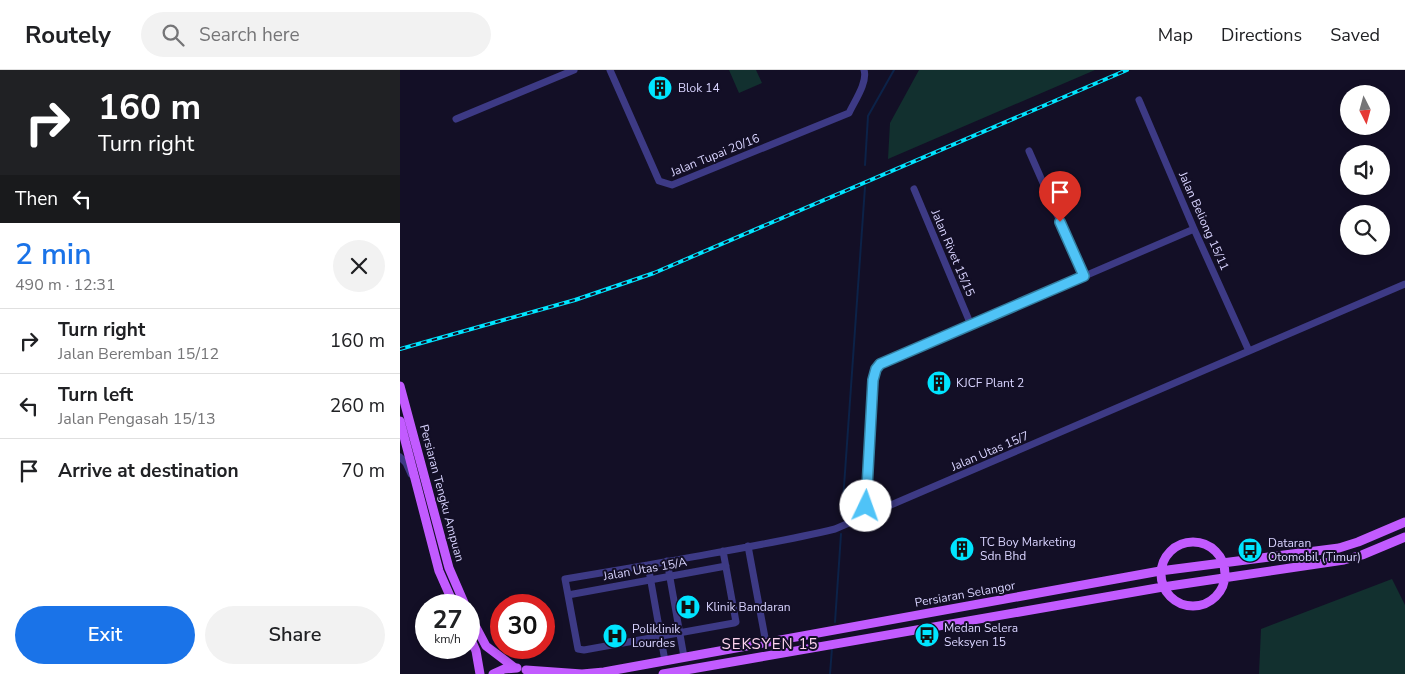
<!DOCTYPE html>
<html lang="en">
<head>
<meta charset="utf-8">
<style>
  body { margin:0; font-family:"Nunito Sans",sans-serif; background:#f2f2f2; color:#202124; height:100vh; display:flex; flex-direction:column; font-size:19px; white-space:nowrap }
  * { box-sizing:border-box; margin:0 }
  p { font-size:16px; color:#757577 }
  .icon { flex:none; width:28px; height:28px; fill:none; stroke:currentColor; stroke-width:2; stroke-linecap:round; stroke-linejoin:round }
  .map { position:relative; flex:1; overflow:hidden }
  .drawer { display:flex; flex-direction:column; background:#fff; width:400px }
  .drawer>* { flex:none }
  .banner { background:#202124; color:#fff; overflow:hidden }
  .needle { width:32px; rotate:174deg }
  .tools { position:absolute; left:940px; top:15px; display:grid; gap:10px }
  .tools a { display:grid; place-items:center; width:50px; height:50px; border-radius:50%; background:#fff; box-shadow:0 2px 8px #0003; font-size:25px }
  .speed { position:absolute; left:15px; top:524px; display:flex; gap:10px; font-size:25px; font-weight:700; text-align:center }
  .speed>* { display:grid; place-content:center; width:65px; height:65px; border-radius:50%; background:#fff; box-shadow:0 2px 8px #0003; line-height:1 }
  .speed small { font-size:12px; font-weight:400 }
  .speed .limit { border:8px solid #d22; background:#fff; color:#111 }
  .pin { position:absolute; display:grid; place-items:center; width:42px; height:42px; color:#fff; margin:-51px -21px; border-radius:50% 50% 50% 0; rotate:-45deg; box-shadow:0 0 5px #0007 }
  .pin .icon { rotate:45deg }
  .me { position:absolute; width:55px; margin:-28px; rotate:3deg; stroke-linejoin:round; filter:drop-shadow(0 0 4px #0008) }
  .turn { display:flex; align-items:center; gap:18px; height:105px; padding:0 15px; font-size:22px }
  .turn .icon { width:65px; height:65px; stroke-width:2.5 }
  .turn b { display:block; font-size:35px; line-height:42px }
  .then { display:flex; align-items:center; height:48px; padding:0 15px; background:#0003; gap:10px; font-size:19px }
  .round { display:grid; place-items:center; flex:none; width:52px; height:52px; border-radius:26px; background:#f2f2f2 }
  .summary { display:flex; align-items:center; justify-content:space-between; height:85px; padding:0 15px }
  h1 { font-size:30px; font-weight:600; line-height:38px; color:#1a73e8 }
  .action { display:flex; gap:10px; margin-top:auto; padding:10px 15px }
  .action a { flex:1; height:58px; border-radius:30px; background:#1a73e8; color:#fff; font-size:20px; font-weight:600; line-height:58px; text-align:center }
  .action a+a { background:#f2f2f2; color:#202124 }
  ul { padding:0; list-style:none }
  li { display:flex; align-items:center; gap:15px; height:65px; padding:0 15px; border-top:1px solid #e0e0e0 }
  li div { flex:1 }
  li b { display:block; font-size:19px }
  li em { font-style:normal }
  header { display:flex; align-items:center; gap:30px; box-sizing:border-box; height:70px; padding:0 25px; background:#fff; border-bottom:1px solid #e0e0e0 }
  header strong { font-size:24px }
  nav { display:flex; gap:28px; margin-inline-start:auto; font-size:18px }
  .search { width:350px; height:45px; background:#f2f2f2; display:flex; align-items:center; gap:12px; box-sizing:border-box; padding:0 18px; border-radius:28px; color:#757577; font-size:19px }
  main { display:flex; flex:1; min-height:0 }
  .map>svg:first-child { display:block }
  .green { fill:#12302f }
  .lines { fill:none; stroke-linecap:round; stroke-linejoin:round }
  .stream { stroke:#0c2248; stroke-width:2 }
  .minor { stroke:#3d3a85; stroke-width:7 }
  .major { stroke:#c25bff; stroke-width:9 }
  .rail-casing { stroke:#00e5ff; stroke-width:4 }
  .rail { stroke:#130f26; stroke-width:2; stroke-dasharray:5.5; stroke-linecap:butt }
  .route-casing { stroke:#337fa1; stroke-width:12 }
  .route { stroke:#4fc3f7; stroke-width:9 }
  .labels { text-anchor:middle; stroke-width:4; stroke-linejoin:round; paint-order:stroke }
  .poi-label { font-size:12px; fill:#d9d4ff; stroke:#130f26; text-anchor:start }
  .street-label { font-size:12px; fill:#d9d4ff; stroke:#130f26 }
  .quarter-label { font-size:15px; letter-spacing:1px; fill:#ffd6f0; stroke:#130f26 }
</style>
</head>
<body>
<header>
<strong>Routely</strong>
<div class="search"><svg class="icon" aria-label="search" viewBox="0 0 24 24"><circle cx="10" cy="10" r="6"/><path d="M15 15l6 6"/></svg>Search here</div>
<nav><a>Map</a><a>Directions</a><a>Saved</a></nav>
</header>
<main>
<section class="drawer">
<div class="banner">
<div class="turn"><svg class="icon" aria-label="right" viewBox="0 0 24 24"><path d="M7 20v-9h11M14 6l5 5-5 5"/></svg><div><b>160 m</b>Turn right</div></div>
<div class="then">Then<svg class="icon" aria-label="left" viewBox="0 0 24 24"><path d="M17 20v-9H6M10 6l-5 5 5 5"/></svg></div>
</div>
<div class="summary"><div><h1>2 min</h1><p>490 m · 12:31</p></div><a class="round"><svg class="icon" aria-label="close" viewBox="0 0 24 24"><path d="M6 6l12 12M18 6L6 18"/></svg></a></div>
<ul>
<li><svg class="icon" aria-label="right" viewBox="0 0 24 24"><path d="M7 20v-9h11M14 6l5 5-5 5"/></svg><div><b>Turn right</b><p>Jalan Beremban 15/12</p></div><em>160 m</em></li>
<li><svg class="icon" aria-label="left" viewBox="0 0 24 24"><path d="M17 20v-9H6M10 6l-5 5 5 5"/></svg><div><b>Turn left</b><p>Jalan Pengasah 15/13</p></div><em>260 m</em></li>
<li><svg class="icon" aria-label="arrive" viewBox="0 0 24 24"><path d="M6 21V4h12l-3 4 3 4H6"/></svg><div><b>Arrive at destination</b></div><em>70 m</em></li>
</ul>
<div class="action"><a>Exit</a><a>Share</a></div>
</section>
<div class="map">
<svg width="1005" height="604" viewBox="0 0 1005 604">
  <rect width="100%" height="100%" fill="#130f26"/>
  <path class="green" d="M329 0H356L362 13 339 23Z
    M519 0H695L488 89 490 53Z
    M992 509 1005 535V604H859L861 559Z"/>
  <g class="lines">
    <path class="stream" d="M465 95 468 46 494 0
      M442 445 465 117
      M435 552 441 464
      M430 604 432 578"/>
    <path class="minor" d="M210 0 259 111 272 115 449 43C454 32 468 12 464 0
      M739 30 794 159 849 281
      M56 49 174 0
      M629 81 684 206
      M514 119 571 255
      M0 387 6 393 11 404
      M469 445 466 436 473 310 476 299 480 294 794 159
      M348 476 366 573
      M323 481 336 552 334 553 184 580 178 579 165 509 248 495 259 493C318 482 377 473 435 459L1005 214
      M267 491 284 587
      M248 495 265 591
      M168 525 326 496"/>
    <path class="major" d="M0 316 49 498 65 535
      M0 351 39 501 54 535
      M761 504a32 32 0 1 1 64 0a32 32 0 1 1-64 0Z
      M69 544 86 576 115 598
      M69 565 76 581 80 604
      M126 600 182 604 204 602 760 501 939 478 958 472 1005 452
      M93 604 104 599 117 598
      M263 604 763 517 944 490 962 485 1005 467"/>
    <defs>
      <path id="rail" d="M0 279 175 230 254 203 727 0"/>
    </defs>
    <use href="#rail" class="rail-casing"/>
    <use href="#rail" class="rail"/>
  </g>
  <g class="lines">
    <defs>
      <path id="route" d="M466 436 473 310 476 299 480 294 684 206 660 152"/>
    </defs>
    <use href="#route" class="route-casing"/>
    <use href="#route" class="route"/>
  </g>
  <defs>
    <symbol id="building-disc" viewBox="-11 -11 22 22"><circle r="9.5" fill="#00e5ff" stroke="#130f26"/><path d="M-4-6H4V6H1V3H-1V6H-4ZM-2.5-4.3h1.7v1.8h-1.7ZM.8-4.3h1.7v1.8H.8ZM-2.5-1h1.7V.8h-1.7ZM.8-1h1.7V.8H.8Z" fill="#111"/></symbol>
    <symbol id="bus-disc" viewBox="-11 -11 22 22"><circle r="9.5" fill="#00e5ff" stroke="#130f26"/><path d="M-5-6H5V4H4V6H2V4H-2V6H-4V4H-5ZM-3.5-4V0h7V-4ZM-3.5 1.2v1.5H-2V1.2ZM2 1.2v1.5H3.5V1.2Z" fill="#111"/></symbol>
    <symbol id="hospital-disc" viewBox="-11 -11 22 22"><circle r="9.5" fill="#00e5ff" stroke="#130f26"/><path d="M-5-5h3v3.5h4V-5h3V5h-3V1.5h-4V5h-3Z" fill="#111"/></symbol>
  </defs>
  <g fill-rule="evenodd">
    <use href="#building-disc" x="246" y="4" width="28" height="28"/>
    <use href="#building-disc" x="525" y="299" width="28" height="28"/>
    <use href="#building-disc" x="548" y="465" width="28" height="28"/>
    <use href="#bus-disc" x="836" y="466" width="28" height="28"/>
    <use href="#hospital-disc" x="274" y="523" width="28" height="28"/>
    <use href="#bus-disc" x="513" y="551" width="28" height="28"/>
    <use href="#hospital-disc" x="201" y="552" width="28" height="28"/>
  </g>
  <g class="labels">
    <g class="poi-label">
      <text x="278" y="22">Blok 14</text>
      <text x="556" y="317">KJCF Plant 2</text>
      <text x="580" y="476">TC Boy Marketing<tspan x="580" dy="14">Sdn Bhd</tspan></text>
      <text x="868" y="477">Dataran<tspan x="868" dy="14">Otomobil (Timur)</tspan></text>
      <text x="306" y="541">Klinik Bandaran</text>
      <text x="544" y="562">Medan Selera<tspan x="544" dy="14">Seksyen 15</tspan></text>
      <text x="232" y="563">Poliklinik<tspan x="232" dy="14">Lourdes</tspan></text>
    </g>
    <g class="street-label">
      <text transform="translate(315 85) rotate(-22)" y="4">Jalan Tupai 20/16</text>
      <text transform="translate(804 151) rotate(66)" y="4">Jalan Beliong 15/11</text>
      <text transform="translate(553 183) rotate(67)" y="4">Jalan Rivet 15/15</text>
      <text transform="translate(590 381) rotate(-23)" y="4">Jalan Utas 15/7</text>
      <text transform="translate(42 423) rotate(75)" y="4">Persiaran Tengku Ampuan</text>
      <text transform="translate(245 499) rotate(-10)" y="4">Jalan Utas 15/A</text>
      <text transform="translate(565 524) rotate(-10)" y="4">Persiaran Selangor</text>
    </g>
    <g class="quarter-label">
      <text x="370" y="579">SEKSYEN 15</text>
    </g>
  </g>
</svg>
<div class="tools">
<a><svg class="needle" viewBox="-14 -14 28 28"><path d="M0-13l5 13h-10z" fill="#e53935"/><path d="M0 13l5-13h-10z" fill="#757577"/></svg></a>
<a><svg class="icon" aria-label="sound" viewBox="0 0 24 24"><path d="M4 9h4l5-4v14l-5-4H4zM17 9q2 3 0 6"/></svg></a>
<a><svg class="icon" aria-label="search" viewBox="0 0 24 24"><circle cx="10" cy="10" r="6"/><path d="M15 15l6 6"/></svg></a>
</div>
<div class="speed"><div>27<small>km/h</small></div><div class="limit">30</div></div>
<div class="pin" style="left:660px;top:152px;background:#d93025"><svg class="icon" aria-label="arrive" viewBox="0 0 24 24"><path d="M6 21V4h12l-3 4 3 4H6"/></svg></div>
<svg class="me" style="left:466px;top:436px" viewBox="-20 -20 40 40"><circle r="19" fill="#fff"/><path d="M0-13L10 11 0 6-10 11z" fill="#4fc3f7"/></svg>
</div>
</main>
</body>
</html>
